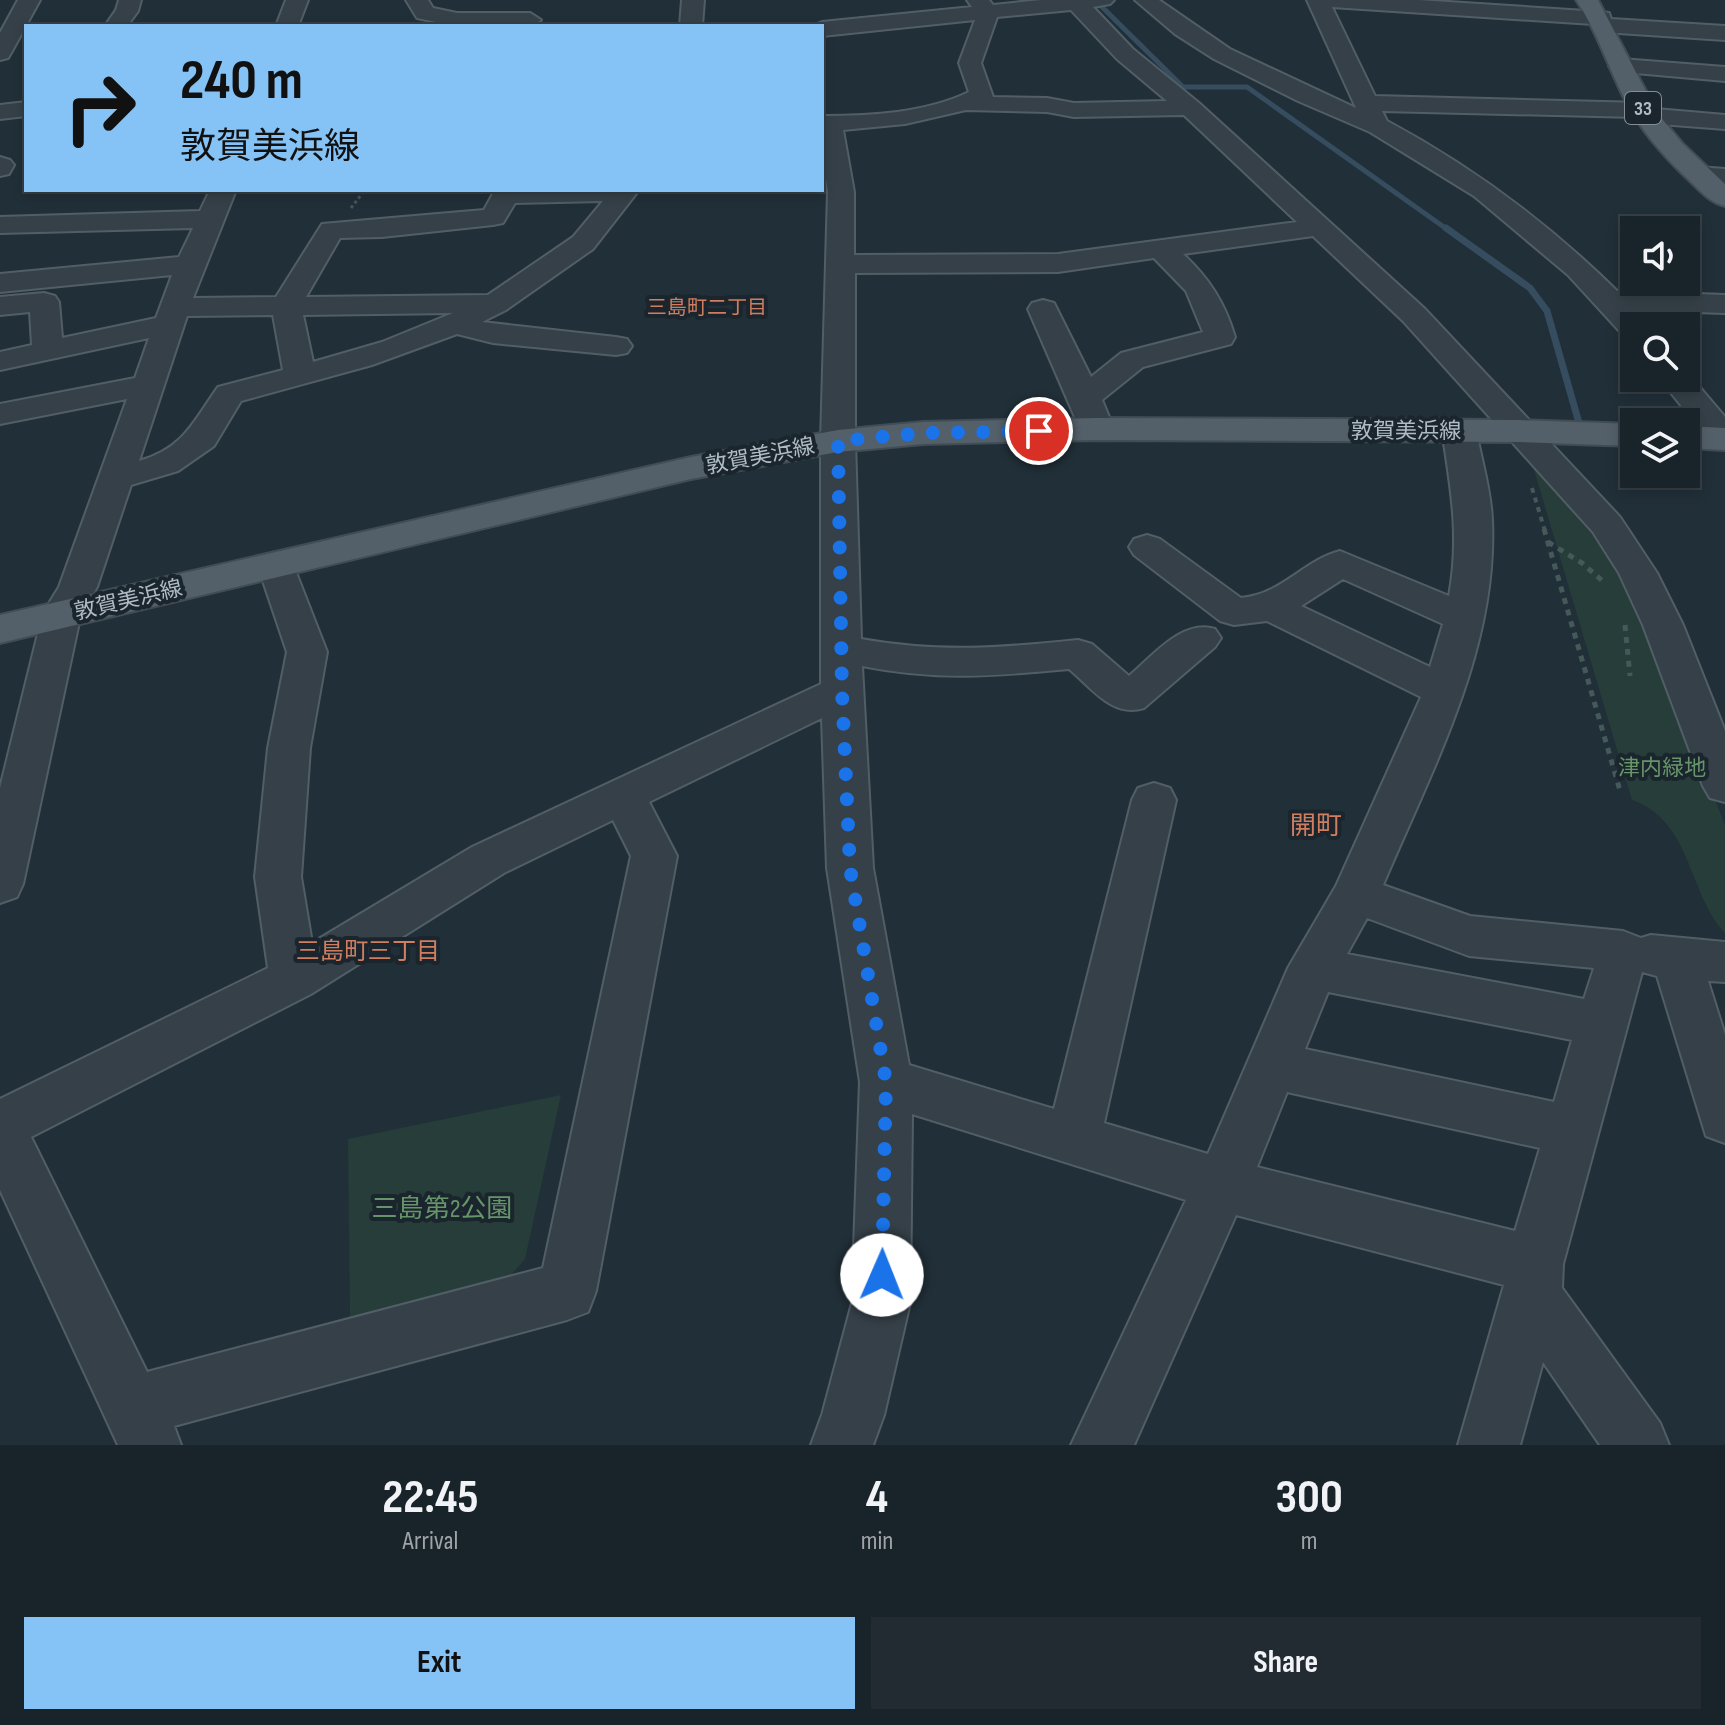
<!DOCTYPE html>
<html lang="en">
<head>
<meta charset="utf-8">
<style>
  body { margin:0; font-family:"Sofia Sans Condensed","Noto Sans JP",sans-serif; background:#222b32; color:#f1f3f6; height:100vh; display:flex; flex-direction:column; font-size:30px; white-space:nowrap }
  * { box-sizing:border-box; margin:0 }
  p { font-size:26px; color:#9fa4a8 }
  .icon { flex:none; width:44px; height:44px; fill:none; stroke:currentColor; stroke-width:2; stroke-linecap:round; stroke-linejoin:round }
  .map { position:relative; height:1445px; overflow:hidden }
  .panel { display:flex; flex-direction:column; background:#19232a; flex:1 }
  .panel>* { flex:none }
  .top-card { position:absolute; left:24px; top:24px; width:800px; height:168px; border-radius:0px; box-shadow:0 4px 12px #0003,0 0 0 2px #374047; background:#85c2f5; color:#111; overflow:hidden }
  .controls { position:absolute; left:1620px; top:216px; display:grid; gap:16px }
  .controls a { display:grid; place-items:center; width:80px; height:80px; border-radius:0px; background:#19232a; box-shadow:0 4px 12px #0003,0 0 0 2px #374047; font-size:40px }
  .pin { position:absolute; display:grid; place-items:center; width:68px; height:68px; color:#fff; margin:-34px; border:4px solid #fff; border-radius:50%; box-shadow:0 2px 8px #0007 }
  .me { position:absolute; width:88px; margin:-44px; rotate:1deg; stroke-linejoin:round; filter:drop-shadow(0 0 6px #0008) }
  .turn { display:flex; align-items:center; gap:28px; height:168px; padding:0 24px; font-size:36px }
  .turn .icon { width:104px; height:104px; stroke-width:2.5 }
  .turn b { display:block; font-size:56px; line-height:68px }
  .eta { display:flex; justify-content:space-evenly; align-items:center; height:136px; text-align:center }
  .eta b { font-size:48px; font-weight:700; line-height:56px }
  .primary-button { display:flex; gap:16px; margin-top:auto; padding:16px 24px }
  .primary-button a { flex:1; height:92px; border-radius:0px; background:#85c2f5; color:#111; font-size:32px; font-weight:700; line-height:92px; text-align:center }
  .primary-button a+a { background:#222b32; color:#f1f3f6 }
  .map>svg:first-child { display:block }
  .green { fill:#263d3a }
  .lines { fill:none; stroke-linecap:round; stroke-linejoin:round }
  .stream-far1 { stroke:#354d5f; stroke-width:5 }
  .stream { stroke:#354d5f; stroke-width:7 }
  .minor-casing { stroke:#525e66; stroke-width:4 }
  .major-casing { stroke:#414c55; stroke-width:4 }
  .path-far2 { stroke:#455959; stroke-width:3; stroke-dasharray:3 3; stroke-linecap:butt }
  .path-far1 { stroke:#455959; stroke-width:4; stroke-dasharray:5 5; stroke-linecap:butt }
  .path { stroke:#455959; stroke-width:5; stroke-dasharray:6 6; stroke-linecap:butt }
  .minor { fill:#354048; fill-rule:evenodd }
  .major { fill:#535f69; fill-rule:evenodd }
  .route { stroke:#1a73e8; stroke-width:14; stroke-dasharray:0 25.2 }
  .labels { text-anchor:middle; stroke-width:8; stroke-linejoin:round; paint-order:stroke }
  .shield { fill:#1a252d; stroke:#828e97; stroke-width:2 }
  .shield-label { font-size:20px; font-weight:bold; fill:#afbbc5 }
  .far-neighbourhood-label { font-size:20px; fill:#d07e5f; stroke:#1a252d }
  .street-label { font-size:22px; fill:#afbbc5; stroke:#1a252d }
  .park-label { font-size:22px; fill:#67956a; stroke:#1a252d }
  .neighbourhood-label { font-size:24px; fill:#d07e5f; stroke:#1a252d }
  .quarter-label { font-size:26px; fill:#d07e5f; stroke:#1a252d }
  .near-park-label { font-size:26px; fill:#67956a; stroke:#1a252d }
</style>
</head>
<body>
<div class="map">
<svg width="1725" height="1445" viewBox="0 0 1725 1445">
  <rect width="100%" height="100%" fill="#212f38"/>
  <path class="green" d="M1532 463 1601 539 1644 618 1725 825V933C1688 894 1692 821 1632 800Z
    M561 1095 525 1259 505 1282 350 1317 348 1139Z"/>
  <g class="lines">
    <path class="stream-far1" d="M1095 0 1183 87H1247L1448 230"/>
    <path class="stream" d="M1446 228 1530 288 1547 311 1579 423"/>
    <defs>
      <path id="minor" d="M18 0H40L11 53 8 58 0 60V33Z
        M119 0H141L138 11 127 26H105L116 10Z
        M286 0H308L298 26H276Z
        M406 0H428L433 8 457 13H530L541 20 532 26H455L417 18Z
        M682 0H704L702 26H680Z
        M967 0H989L993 5 1041 0H1114L1110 4 1093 7 1133 49 1199 103 1425 309 1620 517 1657 573 1683 625 1725 731V802L1710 798 1703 786 1643 625 1619 573 1593 532 1403 321 1313 236 1183 254C1209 278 1225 303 1235 337L1231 344 1143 367 1102 400 1114 429 1109 436 1097 439 1085 436 1080 429 1028 309 1032 303 1043 300 1054 303 1091 377 1121 353 1203 332 1186 291 1154 258 1058 272 855 273V441L861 639C940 653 999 648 1078 640L1092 644 1129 676C1153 656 1182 619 1215 629L1221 638 1215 647 1144 708C1112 718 1092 688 1069 669 993 676 938 681 862 666L873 868 909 1065 1054 1109 1132 800 1138 788 1154 783 1170 788 1176 800 1104 1123 1208 1154 1288 968 1336 886 1421 697 1267 621 1234 625 1220 621 1134 555 1129 547 1134 539 1147 535 1160 539 1241 598C1283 594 1302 561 1340 551L1449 596C1460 537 1451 489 1442 430L1447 423 1459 420 1471 423 1476 430C1481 459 1491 490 1492 520 1498 649 1432 769 1383 885L1470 916 1623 931 1641 938 1651 935 1725 942V982L1708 981 1725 1035V1143L1706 1136 1657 976 1642 972 1563 1264 1562 1288 1660 1423 1669 1445H1600L1543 1362 1520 1445H1458L1504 1285 1236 1215 1134 1445H1071L1186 1200 912 1114 910 1303 884 1415 873 1445H811L822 1415 852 1303 860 1082 827 868 822 718 649 802 677 856 596 1291 588 1312 567 1320 174 1426 181 1445H118L0 1190V1099L268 968 255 877 268 748 287 652 258 566 264 557 277 554 290 557 327 652 310 748 301 877 312 943 472 847 821 684V441L828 192 822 153V116C869 116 926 113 969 92L959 63 975 20 822 36V26H813L822 22 972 7ZM1071 10 1117 59 1167 101 1074 103 1047 98 993 97 981 63 997 17ZM966 110 1047 112 1074 117 1184 115 1297 222 1058 254 854 255V192L843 130 905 124ZM1343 579 1443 624 1430 667 1301 606ZM613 820 631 856 543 1268 147 1372 31 1137 311 994 504 873ZM1367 918 1469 956 1594 968 1584 999 1347 954ZM1328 992 1572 1040 1554 1102 1305 1049ZM1287 1092 1540 1148 1515 1231 1257 1167Z
        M1135 0H1159L1230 49 1356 108 1307 0H1418L1601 12 1609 13 1611 19 1725 26V40L1603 32 1595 30 1593 24 1332 7 1375 96 1644 103 1656 109 1725 115V129L1647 123 1636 117 1382 111 1387 121C1473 167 1548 223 1617 291L1725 295V313L1633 310 1647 326H1634V338L1623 335 1568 275 1474 196 1370 132 1298 101 1214 59 1175 34Z
        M1621 59 1725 67V81L1613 71 1609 66 1613 61Z
        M26 102V116L0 119V105Z
        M0 157 10 160 14 165 9 174 0 176Z
        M1699 167 1725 169V185L1690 181 1686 175 1690 169Z
        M210 190H236L193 298 276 297 322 224 484 210 495 190H639L593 249 506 310 482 322 616 337 627 339 632 346 627 353 616 355 493 343 457 334 372 365 241 401 214 446 178 471 131 485 97 587 81 613 23 884 17 897 0 903V788L43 613 59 587 127 399 0 424V404L135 378 149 338 0 370V352L32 345 30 312 0 315V297L44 293 55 296 59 302 62 338 156 318 172 275 0 292V274L179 257 193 228 0 233V217L200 211ZM603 201 573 237 488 295 306 297 340 238 382 237 493 225 503 223 515 203ZM453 313 382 342 313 362 303 315ZM273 315 283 370 218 387C193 422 184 448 139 461L187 316Z
        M1686 371 1725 417V448L1713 445 1659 378H1686Z"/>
      <path id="major" d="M1576 0H1598L1658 114 1683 144 1725 184V206C1711 203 1701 192 1691 182 1665 158 1641 131 1625 100 1608 67 1597 31 1576 0Z
        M1097 418 1518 420 1634 424V446L1518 442 1097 440 923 444 838 452 691 479 0 643V615L691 457 838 430 923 422Z
        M1686 426 1725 428V450L1686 448Z"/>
    </defs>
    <use href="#minor" class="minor-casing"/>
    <use href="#major" class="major-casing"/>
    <path class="path-far2" d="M351 208 365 190"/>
    <path class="path-far1" d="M1532 488 1545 531"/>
    <path class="path" d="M1544 529 1621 794
      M1548 542 1582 563 1606 584
      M1625 625 1630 676"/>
    <use href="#minor" class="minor"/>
    <use href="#major" class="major"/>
  </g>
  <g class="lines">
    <path class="route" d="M882 1275 886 1082 850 868 842 691 838 441 923 433 1039 431"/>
  </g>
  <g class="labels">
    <rect class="shield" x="1625" y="92" width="36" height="32" rx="6"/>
    <g class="shield-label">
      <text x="1643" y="115">33</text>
    </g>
    <g class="far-neighbourhood-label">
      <text x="707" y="314">三島町二丁目</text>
    </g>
    <g class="street-label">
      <text x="1406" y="438">敦賀美浜線</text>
      <text transform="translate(760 455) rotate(-11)" y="8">敦賀美浜線</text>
      <text transform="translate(128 599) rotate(-13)" y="8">敦賀美浜線</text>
    </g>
    <g class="park-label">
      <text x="1662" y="775">津内緑地</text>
    </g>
    <g class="neighbourhood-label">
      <text x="368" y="959">三島町三丁目</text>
    </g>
    <g class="quarter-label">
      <text x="1316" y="834">開町</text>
    </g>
    <g class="near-park-label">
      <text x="442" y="1217">三島第2公園</text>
    </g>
  </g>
</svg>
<div class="controls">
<a><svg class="icon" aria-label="sound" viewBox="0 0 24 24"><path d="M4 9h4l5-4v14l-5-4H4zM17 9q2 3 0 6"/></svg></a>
<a><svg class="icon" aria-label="search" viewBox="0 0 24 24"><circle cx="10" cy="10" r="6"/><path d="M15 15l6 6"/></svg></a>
<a><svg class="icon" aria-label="layers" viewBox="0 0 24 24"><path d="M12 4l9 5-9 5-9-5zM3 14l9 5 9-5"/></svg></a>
</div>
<div class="pin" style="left:1039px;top:431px;background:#d93025"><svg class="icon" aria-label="arrive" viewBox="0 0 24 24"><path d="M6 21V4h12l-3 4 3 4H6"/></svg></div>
<svg class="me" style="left:882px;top:1275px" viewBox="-20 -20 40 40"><circle r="19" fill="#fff"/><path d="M0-13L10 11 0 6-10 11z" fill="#1a73e8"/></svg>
<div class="top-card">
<div class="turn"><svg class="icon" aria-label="right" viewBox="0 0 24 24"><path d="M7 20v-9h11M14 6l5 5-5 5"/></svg><div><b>240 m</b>敦賀美浜線</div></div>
</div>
</div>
<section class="panel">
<div class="eta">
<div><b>22:45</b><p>Arrival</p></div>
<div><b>4</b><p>min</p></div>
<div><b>300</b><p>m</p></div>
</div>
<div class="primary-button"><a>Exit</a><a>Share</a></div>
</section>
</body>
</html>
